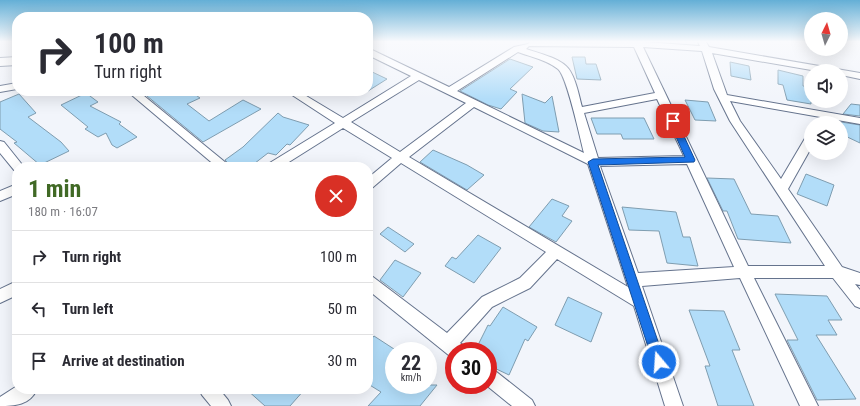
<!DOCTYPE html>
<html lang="en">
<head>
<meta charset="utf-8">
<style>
  body { margin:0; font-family:"Roboto Condensed",sans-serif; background:#f7f7f7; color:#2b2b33; height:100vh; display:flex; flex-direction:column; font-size:15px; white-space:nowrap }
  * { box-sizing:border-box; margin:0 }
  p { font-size:13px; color:#7c7c81 }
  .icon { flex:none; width:22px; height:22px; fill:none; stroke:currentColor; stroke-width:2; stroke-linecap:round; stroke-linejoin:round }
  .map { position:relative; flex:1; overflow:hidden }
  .drawer { position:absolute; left:12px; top:162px; width:361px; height:232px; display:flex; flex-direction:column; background:#fff; border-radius:16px; box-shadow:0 4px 16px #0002 }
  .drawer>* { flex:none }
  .top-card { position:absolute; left:12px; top:12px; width:361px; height:84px; border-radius:16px; box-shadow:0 4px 16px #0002; background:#fff; color:#2b2b33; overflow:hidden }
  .needle { width:26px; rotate:5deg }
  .controls { position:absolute; left:804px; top:12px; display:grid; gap:8px }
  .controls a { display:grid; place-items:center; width:44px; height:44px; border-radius:50%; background:#fff; box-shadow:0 4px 16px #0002; font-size:20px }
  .speed { position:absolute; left:385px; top:342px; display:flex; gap:8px; font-size:20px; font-weight:700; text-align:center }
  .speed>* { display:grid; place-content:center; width:52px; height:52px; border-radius:50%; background:#fff; box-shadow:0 4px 16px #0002; line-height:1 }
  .speed small { font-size:10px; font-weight:400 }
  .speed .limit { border:6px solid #d22; background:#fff; color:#111 }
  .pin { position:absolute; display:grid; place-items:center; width:34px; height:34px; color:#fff; margin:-17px; border-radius:8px; box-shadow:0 2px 6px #0006 }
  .me { position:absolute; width:44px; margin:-22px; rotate:342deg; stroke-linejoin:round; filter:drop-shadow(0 0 3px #0008) }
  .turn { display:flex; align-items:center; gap:14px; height:84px; padding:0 16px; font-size:18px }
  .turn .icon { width:52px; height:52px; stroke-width:2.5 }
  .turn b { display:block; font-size:28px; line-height:34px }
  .round { display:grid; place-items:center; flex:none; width:42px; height:42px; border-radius:21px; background:#f7f7f7 }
  .summary { display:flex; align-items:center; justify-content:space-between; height:68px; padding:0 16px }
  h1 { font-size:24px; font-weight:700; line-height:30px; color:#406925 }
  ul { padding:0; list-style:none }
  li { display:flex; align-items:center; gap:12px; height:52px; padding:0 16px; border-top:1px solid #e1e1e2 }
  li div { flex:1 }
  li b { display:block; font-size:15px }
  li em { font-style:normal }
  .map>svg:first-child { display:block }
  .building { fill:#b2ddf9; stroke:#7f9db0 }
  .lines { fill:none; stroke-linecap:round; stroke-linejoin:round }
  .minor-casing { stroke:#65738d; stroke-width:2 }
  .secondary-casing { stroke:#65738d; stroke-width:2 }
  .minor { fill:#fff; fill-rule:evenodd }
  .secondary { fill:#fff; fill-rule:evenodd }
  .route { fill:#1a73e8; stroke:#114b97 }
</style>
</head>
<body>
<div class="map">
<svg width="860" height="406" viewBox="0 0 860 406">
  <rect width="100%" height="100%" fill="#f2f5fb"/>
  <path class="building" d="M572 57H585L586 64H596L601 80 577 79Z
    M510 59 533 67 510 89 517 92 501 109 488 105 460 91Z
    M730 62 749 66 751 80 731 76Z
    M368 70 387 79 368 91Z
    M778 70 803 76V86L811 87V104L787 100 783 85 778 84Z
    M157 91H190L200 98 187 104 209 121 243 100 261 109 203 142 147 96Z
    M86 93 98 102 90 106 121 122 119 124 137 137 117 148 112 145 106 133 98 137 85 129 88 127 61 105Z
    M19 94 36 113 28 117 61 142 69 151 40 165 14 143 17 142 0 129V102Z
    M522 94 545 103 552 96 559 132 543 131 525 123Z
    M685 100 708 102 716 121 695 120Z
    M851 104 860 105V116L843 114Z
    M278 113 283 117 309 125 290 145 287 144 276 155 268 153 250 167H232L225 160 243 147Z
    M591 118H644L654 139H623L621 134H597Z
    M841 122 860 125V143L841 134Z
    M433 150 467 165 484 175 467 190 420 162Z
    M806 174 834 185 827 206 797 194Z
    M707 178 734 179 751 214 778 216 791 243 738 239 727 211H723Z
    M552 199 569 206 562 216 572 221 556 242 529 227Z
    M622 207 676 212 683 237H690L698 266 667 263 659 231 629 230Z
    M388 227 414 244 405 252 380 234Z
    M478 235 501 248 474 283 445 266 452 257 456 259Z
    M395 260 421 273 403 297 380 280Z
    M775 294 827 296 842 320H828L837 335H816L856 399 817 400 787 340H798Z
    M568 297 602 313 591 342 555 325Z
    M503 307 537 327 528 341 525 339 509 375 488 365V351H475L488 325 490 326Z
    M689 310 724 311 740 350H732L754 406H718L705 366H710Z
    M374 336 394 349V385H437L420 406H368L381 392 368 384V343Z
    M246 389H305L290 406H265Z"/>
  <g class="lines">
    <defs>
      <path id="minor" d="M530 42H645L700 46 698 42H706L709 47 860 73V79L841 75V71H817L712 53 727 95 860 118V124L730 101 740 121 781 179 807 135 811 134V148L788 189 842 267 860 273V285L855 284 860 290V308L855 306 833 278H754L818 406H800L740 278 642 286 683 406H665L634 306 557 259 530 288 492 307 460 343 463 345 465 351H454V358L451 357 368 290V275L373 277 447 333 482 297 520 278 546 252 401 163 372 188 368 190V178L392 158 343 128 281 167H266L268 164 335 123 286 91H298L343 118 411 76 368 55V48L449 87 514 47 528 44ZM529 46 634 47 655 93 582 107C579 96 575 74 566 66 556 57 538 53 526 49ZM643 47 702 51 714 89 730 121 825 266H748ZM518 52C531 57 547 60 558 69 567 76 580 138 584 153L457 91ZM419 80 466 103 400 152 351 122ZM657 99 684 156 598 158 584 113ZM474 107 588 164 628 287 409 157ZM687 164 734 267 638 273 600 166Z
        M17 83V89L0 92V86Z
        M127 91H138L231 167H217Z
        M0 141 4 142 24 167H17V171L14 170 0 153Z
        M17 184V194L0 201V191Z
        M17 281V295L0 303V289Z
        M488 368 494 370 532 400 535 406H512L486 385H488Z
        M17 386V389H37C30 405 15 406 0 406V397Z
        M199 389H219L228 400 231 406H211L202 395Z"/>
      <path id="secondary" d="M17 57V65L0 66V58Z"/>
    </defs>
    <use href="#minor" class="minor-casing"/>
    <use href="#secondary" class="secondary-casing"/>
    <use href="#minor" class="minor"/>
    <use href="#secondary" class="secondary"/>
  </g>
  <linearGradient id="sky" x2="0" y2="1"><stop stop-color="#64afd6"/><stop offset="0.42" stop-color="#f9fafd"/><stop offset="1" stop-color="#f9fafd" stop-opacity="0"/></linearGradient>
  <rect width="860" height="99" fill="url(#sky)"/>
  <path class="route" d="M670 119H676L677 121 695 160 694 162 598 165 665 362 664 366 659 367 655 366 653 362 588 162 593 159 685 157 669 121Z"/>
</svg>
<div class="controls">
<a><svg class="needle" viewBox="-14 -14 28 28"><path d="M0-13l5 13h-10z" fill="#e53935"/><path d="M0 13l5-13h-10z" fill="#7c7c81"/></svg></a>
<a><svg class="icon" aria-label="sound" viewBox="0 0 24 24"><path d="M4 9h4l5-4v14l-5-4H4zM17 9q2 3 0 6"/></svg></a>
<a><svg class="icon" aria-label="layers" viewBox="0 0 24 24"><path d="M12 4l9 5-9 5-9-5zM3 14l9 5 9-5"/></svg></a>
</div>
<div class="speed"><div>22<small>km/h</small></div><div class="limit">30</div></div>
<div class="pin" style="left:673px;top:121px;background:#d93025"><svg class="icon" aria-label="arrive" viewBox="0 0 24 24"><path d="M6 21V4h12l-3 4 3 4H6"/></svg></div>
<svg class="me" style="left:659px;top:362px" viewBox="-20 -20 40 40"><circle r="17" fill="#1a73e8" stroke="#fff" stroke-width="3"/><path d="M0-11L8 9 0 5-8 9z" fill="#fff"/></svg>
<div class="top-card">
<div class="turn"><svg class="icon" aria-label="right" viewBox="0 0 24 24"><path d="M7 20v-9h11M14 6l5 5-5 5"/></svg><div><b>100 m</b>Turn right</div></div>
</div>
<section class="drawer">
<div class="summary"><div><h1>1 min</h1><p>180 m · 16:07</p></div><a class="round" style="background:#d93025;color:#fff"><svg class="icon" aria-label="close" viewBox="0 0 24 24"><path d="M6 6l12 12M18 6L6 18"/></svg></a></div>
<ul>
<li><svg class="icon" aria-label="right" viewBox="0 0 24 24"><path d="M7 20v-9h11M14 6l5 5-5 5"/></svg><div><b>Turn right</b></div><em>100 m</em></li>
<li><svg class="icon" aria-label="left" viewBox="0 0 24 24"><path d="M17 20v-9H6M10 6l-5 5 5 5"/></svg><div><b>Turn left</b></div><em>50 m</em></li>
<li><svg class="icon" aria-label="arrive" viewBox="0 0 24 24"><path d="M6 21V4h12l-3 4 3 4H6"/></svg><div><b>Arrive at destination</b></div><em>30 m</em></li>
</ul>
</section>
</div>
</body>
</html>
